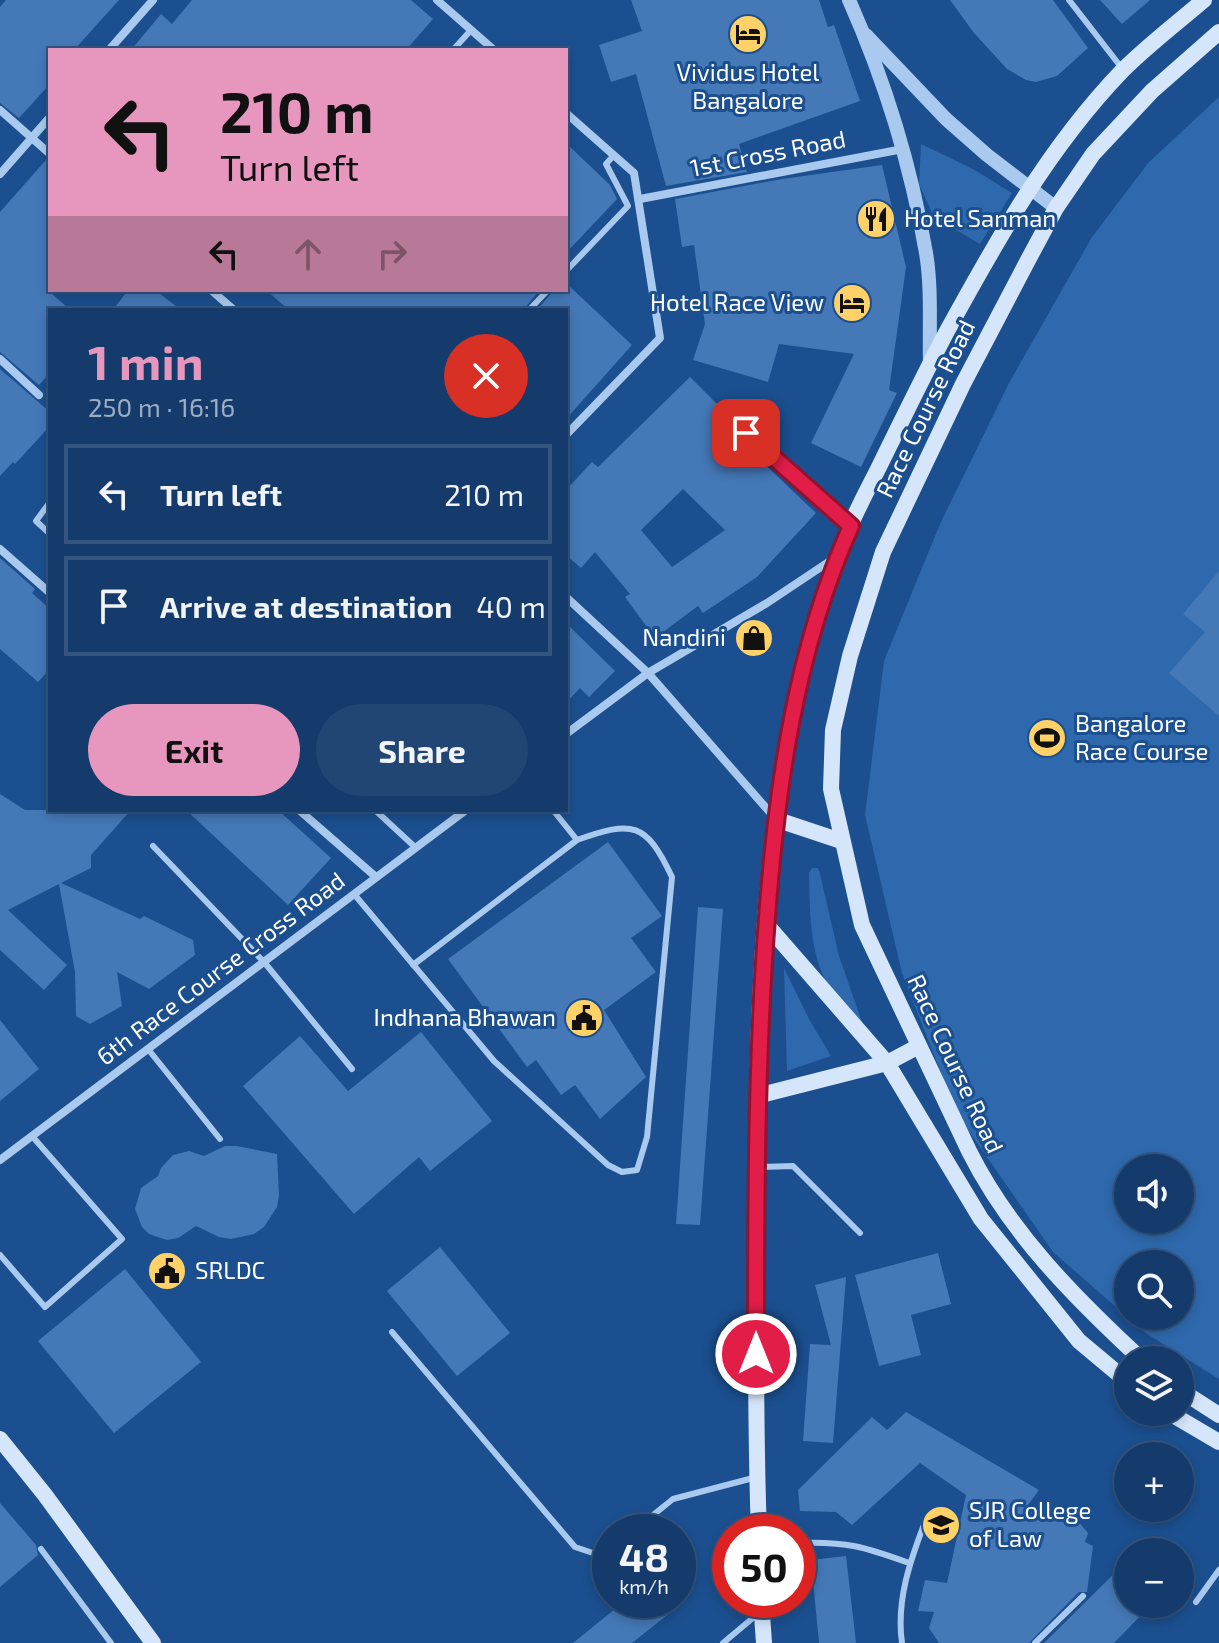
<!DOCTYPE html>
<html lang="en">
<head>
<meta charset="utf-8">
<style>
  body { margin:0; font-family:"Exo 2",sans-serif; background:#214673; color:#f1f3f6; height:100vh; display:flex; flex-direction:column; font-size:30px; white-space:nowrap }
  * { box-sizing:border-box; margin:0 }
  p { font-size:26px; color:#9dadc1 }
  .icon { flex:none; width:44px; height:44px; fill:none; stroke:currentColor; stroke-width:2; stroke-linecap:round; stroke-linejoin:round }
  .map { position:relative; flex:1; overflow:hidden }
  .panel { position:absolute; left:48px; top:308px; width:520px; height:504px; display:flex; flex-direction:column; background:#143b6b; border-radius:0px; box-shadow:0 4px 12px #0003,0 0 0 2px #33557e }
  .panel>* { flex:none }
  .guide { position:absolute; left:48px; top:48px; width:520px; height:244px; border-radius:0px; box-shadow:0 4px 12px #0003,0 0 0 2px #33557e; background:#e797bd; color:#111; overflow:hidden }
  .controls { position:absolute; left:1114px; top:1154px; display:grid; gap:16px }
  .controls a { display:grid; place-items:center; width:80px; height:80px; border-radius:50%; background:#143b6b; box-shadow:0 4px 12px #0003,0 0 0 2px #33557e; font-size:40px }
  .speed { position:absolute; left:592px; top:1514px; display:flex; gap:16px; font-size:40px; font-weight:700; text-align:center }
  .speed>* { display:grid; place-content:center; width:104px; height:104px; border-radius:50%; background:#143b6b; box-shadow:0 4px 12px #0003,0 0 0 2px #33557e; line-height:1 }
  .speed small { font-size:20px; font-weight:400 }
  .speed .limit { border:12px solid #d22; background:#fff; color:#111 }
  .pin { position:absolute; display:grid; place-items:center; width:68px; height:68px; color:#fff; margin:-34px; border-radius:16px; box-shadow:0 4px 12px #0006 }
  .me { position:absolute; width:88px; margin:-44px; rotate:0deg; stroke-linejoin:round; filter:drop-shadow(0 0 6px #0008) }
  .turn { display:flex; align-items:center; gap:28px; height:168px; padding:0 40px; font-size:36px }
  .turn .icon { width:104px; height:104px; stroke-width:2.5 }
  .turn b { display:block; font-size:56px; line-height:68px }
  .lanes { display:flex; align-items:center; height:76px; padding:0 40px; background:#0003; justify-content:center; gap:40px; direction:ltr }
  .lanes .off { opacity:.35 }
  .round { display:grid; place-items:center; flex:none; width:84px; height:84px; border-radius:42px; background:#214673 }
  .summary { display:flex; align-items:center; justify-content:space-between; height:136px; padding:0 40px }
  h1 { font-size:48px; font-weight:700; line-height:60px; color:#e797bd }
  .cta { display:flex; gap:16px; margin-top:auto; padding:16px 40px }
  .cta a { flex:1; height:92px; border-radius:48px; background:#e797bd; color:#111; font-size:32px; font-weight:700; line-height:92px; text-align:center }
  .cta a+a { background:#214673; color:#f1f3f6 }
  ul { padding:0; list-style:none }
  li { display:flex; align-items:center; gap:24px; height:100px; margin:0 16px 12px; padding:0 24px; border:4px solid #33557e; border-radius:0px }
  li div { flex:1 }
  li b { display:block; font-size:30px }
  li em { font-style:normal }
  .map>svg:first-child { display:block }
  .green { fill:#2e69ad; fill-rule:evenodd }
  .building { fill:#4478b7; fill-rule:evenodd }
  .lines { fill:none; stroke-linecap:round; stroke-linejoin:round }
  .service { stroke:#a9c9ee; stroke-width:6 }
  .minor { stroke:#a9c9ee; stroke-width:8 }
  .tertiary { stroke:#a9c9ee; stroke-width:14 }
  .secondary { stroke:#d6e6fa; stroke-width:16 }
  .route-casing { stroke:#92132f; stroke-width:20 }
  .route { stroke:#e11d48; stroke-width:14 }
  .labels { text-anchor:middle; stroke-width:6; stroke-linejoin:round; paint-order:stroke }
  .poi-label { font-size:24px; fill:#fff; stroke:#1b4f8f; text-anchor:start }
  .street-label { font-size:24px; fill:#fff; stroke:#1b4f8f }
</style>
</head>
<body>
<div class="map">
<svg width="1219" height="1643" viewBox="0 0 1219 1643">
  <rect width="100%" height="100%" fill="#1b4f8f"/>
  <path class="green" d="M1219 97V1379L1147 1334 1053 1252 957 1114 902 973 865 815 884 661 940 524 1009 383 1092 237 1149 162ZM1128 1168H1180V1220H1128ZM1128 1264H1180V1316H1128Z
    M921 144 973 169 1012 193 980 244 934 217 919 184Z
    M812 868H818L820 874 839 956 863 1025C854 1016 843 1007 836 997 809 964 810 913 809 873Z
    M784 968 809 1019 831 1056 787 1071Z"/>
  <path class="building" d="M6 0H119L74 50H50V84L19 118 0 103V7Z
    M192 0H411L433 19 406 50H131L161 14 172 24Z
    M631 0H819L828 27 834 25 860 101 739 144 747 172 666 186 636 74 611 82 599 45 642 31Z
    M950 0H1053L1088 48 1057 76 1036 82 1026 80 1007 69 974 33Z
    M1100 0H1150L1122 24Z
    M566 143 610 185 617 199 566 253Z
    M46 160 50 161V292L70 310H50V373L39 385 0 352V212Z
    M882 165 906 267 889 390 897 393 861 467 811 443 854 354 779 344 768 382 693 360 705 324 694 245 682 247 675 199 782 179Z
    M566 283 632 345 566 419V310H537L554 290H566Z
    M128 290H155L181 310H113Z
    M266 290H540L523 310H289Z
    M0 369 50 412V426L15 464 13 462 0 476Z
    M690 377 735 422 740 441 816 513 757 577 703 613 698 606 655 638 625 597 630 594 595 552 581 568 566 555V490L592 462 598 467ZM683 489 725 530 672 567 641 530Z
    M0 558 35 589 32 593 50 609V669L38 682 0 649Z
    M1219 571V716L1169 673 1205 632 1183 614Z
    M566 623 615 671 589 697 580 688 566 703Z
    M0 794 25 810H131L91 855V868L61 883 140 919 144 916 193 940 195 955 149 989 117 972 122 1006 90 1024 76 1016 75 972 59 884 8 910 67 965 44 990 0 950Z
    M186 810H278L331 858 288 905Z
    M608 842 662 916 631 938 656 972 604 1010 646 1077 600 1119 575 1085 561 1095 536 1060 527 1067 448 959Z
    M698 907 723 909 700 1225 676 1224Z
    M0 1020 39 1069 0 1101Z
    M421 1032 492 1121 430 1171 419 1157 354 1214 243 1086 300 1036 348 1091Z
    M225 1146H237L277 1154 279 1195 277 1207 264 1227 254 1234 231 1239 219 1237 196 1226 178 1238 167 1240 149 1234 142 1227 135 1209 141 1188 158 1176 161 1168 173 1155 189 1151 204 1156Z
    M440 1247 510 1333 457 1376 387 1291Z
    M938 1253 951 1304 911 1315 921 1355 879 1366 855 1275Z
    M125 1269 201 1362 114 1433 38 1341Z
    M846 1277 833 1443 803 1441 810 1344 831 1345 815 1285Z
    M906 1412 1039 1490 1025 1509 1068 1511 1069 1519 1077 1520 1088 1533 1085 1542 1093 1546 1087 1592H1079L1029 1643H939L929 1628 934 1612 918 1611 925 1580 947 1583 966 1495 920 1463 852 1525 836 1512 800 1511 798 1490 872 1417 887 1430Z
    M0 1503 36 1545 38 1555 0 1587Z
    M846 1556 856 1643H819L811 1560Z
    M1128 1560V1604H1152L1114 1643H1044Z
    M626 1600H686L632 1643H573Z"/>
  <g class="lines">
    <path class="service" d="M1069 0 1121 67
      M453 50 471 30
      M566 271 628 206 606 164 614 155
      M529 310 548 290
      M746 433 848 524
      M50 502 36 521 50 534
      M375 810 416 848
      M153 846 264 962 352 1069
      M354 894 494 1061 608 1165 622 1172 637 1170 647 1137 672 877C646 822 633 820 577 840L553 810
      M413 965 577 840
      M148 1049 220 1139
      M759 1167 793 1166 860 1233
      M0 1255 45 1307 122 1239 32 1136
      M392 1332 575 1547 602 1556 610 1550
      M632 1532 673 1499 757 1477
      M798 1543C846 1541 865 1547 909 1563
      M41 1549 111 1643
      M1196 1602 1219 1570
      M723 1643 760 1612
      M902 1643C896 1601 910 1561 925 1522
      M1035 1643 1083 1596"/>
    <path class="minor" d="M437 0 494 50
      M109 50 153 0
      M0 110 50 154
      M566 113 634 173 660 338 566 435
      M0 174 50 117
      M640 199 903 149
      M211 290 234 310
      M0 359 39 395
      M0 549 50 593
      M566 597 648 673 774 817
      M566 734 648 673 767 603 833 559
      M299 810 376 877
      M0 1160 466 810"/>
    <path class="tertiary" d="M849 0C885 81 911 166 926 253 932 288 929 328 930 364
      M866 35 946 119 987 155 1056 208"/>
    <path class="secondary" d="M775 819 841 841
      M766 924 887 1063 981 1219 1079 1341 1128 1382
      M757 1096 887 1063 919 1046
      M1142 1360C1075 1298 1010 1233 969 1151L862 925 831 789 833 730 850 656 883 552 963 384 1027 262 1056 208 1093 154 1152 91 1219 32
      M1180 1390 1219 1415
      M1168 1412 1219 1442
      M0 1439 45 1495 153 1643
      M759 1532C755 1429 756 1327 756 1224 756 1006 761 763 837 557 848 526 864 497 879 467 901 422 923 377 946 333 997 240 1048 148 1122 71 1147 46 1177 23 1204 0
      M761 1600 764 1643"/>
  </g>
  <g class="lines">
    <defs>
      <path id="route" d="M746 433 851 526C796 649 777 784 767 917 756 1063 756 1208 756 1354"/>
    </defs>
    <use href="#route" class="route-casing"/>
    <use href="#route" class="route"/>
  </g>
  <defs>
    <symbol id="hotel-disc" viewBox="-11 -11 22 22"><circle r="9.5" fill="#ffd166" stroke="#1b4f8f"/><path d="M-6-4.5h1.5V1H6V5H4.5V3h-9V5H-6ZM-4 0a1.8 1.8 0 1 1 3.6 0ZM.5 0V-2.5h3Q6-2.5 6 0Z" fill="#111"/></symbol>
    <symbol id="restaurant-disc" viewBox="-11 -11 22 22"><circle r="9.5" fill="#ffd166" stroke="#1b4f8f"/><path d="M-5-6h1v4h1v-4h1v4h1v-4h1v5L-1.5 .5V6h-2V.5L-5-1ZM5-6V6H3V1.5H1.5Q1.5-4 5-6Z" fill="#111"/></symbol>
    <symbol id="shop-disc" viewBox="-11 -11 22 22"><circle r="9.5" fill="#ffd166" stroke="#1b4f8f"/><path d="M-5-2.5h2.3a2.7 3.5 0 0 1 5.4 0H5L5.5 6h-11ZM-1.5-2.5h3a1.5 2.3 0 0 0-3 0Z" fill="#111"/></symbol>
    <symbol id="stadium-disc" viewBox="-11 -11 22 22"><circle r="9.5" fill="#ffd166" stroke="#1b4f8f"/><path d="M0-5a6.5 5 0 1 0 0 10a6.5 5 0 1 0 0-10ZM-3.5-1.8h7v3.6h-7Z" fill="#111"/></symbol>
    <symbol id="civic-disc" viewBox="-11 -11 22 22"><circle r="9.5" fill="#ffd166" stroke="#1b4f8f"/><path d="M-.6-6.5H3V-4.5H.6V-3L4-1V1h2V6H-6V1h2V-1L-.6-3ZM-1.2 2.5V6h2.4V2.5Z" fill="#111"/></symbol>
    <symbol id="university-disc" viewBox="-11 -11 22 22"><circle r="9.5" fill="#ffd166" stroke="#1b4f8f"/><path d="M0-5L7-2L0 1L-7-2ZM-4 1L0 2.5L4 1V4Q0 6-4 4Z" fill="#111"/></symbol>
  </defs>
  <g fill-rule="evenodd">
    <use href="#hotel-disc" x="726" y="12" width="44" height="44"/>
    <use href="#restaurant-disc" x="854" y="197" width="44" height="44"/>
    <use href="#hotel-disc" x="830" y="281" width="44" height="44"/>
    <use href="#shop-disc" x="732" y="616" width="44" height="44"/>
    <use href="#stadium-disc" x="1025" y="716" width="44" height="44"/>
    <use href="#civic-disc" x="562" y="996" width="44" height="44"/>
    <use href="#civic-disc" x="145" y="1249" width="44" height="44"/>
    <use href="#university-disc" x="919" y="1503" width="44" height="44"/>
  </g>
  <g class="labels">
    <g class="poi-label">
      <text x="748" y="81" text-anchor="middle">Vividus Hotel<tspan x="748" dy="28">Bangalore</tspan></text>
      <text x="904" y="227">Hotel Sanman</text>
      <text x="824" y="311" text-anchor="end">Hotel Race View</text>
      <text x="726" y="646" text-anchor="end">Nandini</text>
      <text x="1075" y="732">Bangalore<tspan x="1075" dy="28">Race Course</tspan></text>
      <text x="556" y="1026" text-anchor="end">Indhana Bhawan</text>
      <text x="195" y="1279">SRLDC</text>
      <text x="969" y="1519">SJR College<tspan x="969" dy="28">of Law</tspan></text>
    </g>
    <g class="street-label">
      <text transform="translate(768 154) rotate(-11)" y="8">1st Cross Road</text>
      <text transform="translate(926 409) rotate(-64)" y="8">Race Course Road</text>
      <text transform="translate(221 969) rotate(-37)" y="8">6th Race Course Cross Road</text>
      <text transform="translate(955 1064) rotate(65)" y="8">Race Course Road</text>
    </g>
  </g>
</svg>
<div class="controls">
<a><svg class="icon" aria-label="sound" viewBox="0 0 24 24"><path d="M4 9h4l5-4v14l-5-4H4zM17 9q2 3 0 6"/></svg></a>
<a><svg class="icon" aria-label="search" viewBox="0 0 24 24"><circle cx="10" cy="10" r="6"/><path d="M15 15l6 6"/></svg></a>
<a><svg class="icon" aria-label="layers" viewBox="0 0 24 24"><path d="M12 4l9 5-9 5-9-5zM3 14l9 5 9-5"/></svg></a>
<a>+</a>
<a>−</a>
</div>
<div class="speed"><div>48<small>km/h</small></div><div class="limit">50</div></div>
<div class="pin" style="left:746px;top:433px;background:#d93025"><svg class="icon" aria-label="arrive" viewBox="0 0 24 24"><path d="M6 21V4h12l-3 4 3 4H6"/></svg></div>
<svg class="me" style="left:756px;top:1354px" viewBox="-20 -20 40 40"><circle r="17" fill="#e11d48" stroke="#fff" stroke-width="3"/><path d="M0-11L8 9 0 5-8 9z" fill="#fff"/></svg>
<div class="guide">
<div class="turn"><svg class="icon" aria-label="left" viewBox="0 0 24 24"><path d="M17 20v-9H6M10 6l-5 5 5 5"/></svg><div><b>210 m</b>Turn left</div></div>
<div class="lanes"><svg class="icon" aria-label="left" viewBox="0 0 24 24"><path d="M17 20v-9H6M10 6l-5 5 5 5"/></svg><svg class="icon off" aria-label="ahead" viewBox="0 0 24 24"><path d="M12 20V5M6 11l6-6 6 6"/></svg><svg class="icon off" aria-label="right" viewBox="0 0 24 24"><path d="M7 20v-9h11M14 6l5 5-5 5"/></svg></div>
</div>
<section class="panel">
<div class="summary"><div><h1>1 min</h1><p>250 m · 16:16</p></div><a class="round" style="background:#d93025;color:#fff"><svg class="icon" aria-label="close" viewBox="0 0 24 24"><path d="M6 6l12 12M18 6L6 18"/></svg></a></div>
<ul>
<li><svg class="icon" aria-label="left" viewBox="0 0 24 24"><path d="M17 20v-9H6M10 6l-5 5 5 5"/></svg><div><b>Turn left</b></div><em>210 m</em></li>
<li><svg class="icon" aria-label="arrive" viewBox="0 0 24 24"><path d="M6 21V4h12l-3 4 3 4H6"/></svg><div><b>Arrive at destination</b></div><em>40 m</em></li>
</ul>
<div class="cta"><a>Exit</a><a>Share</a></div>
</section>
</div>
</body>
</html>
